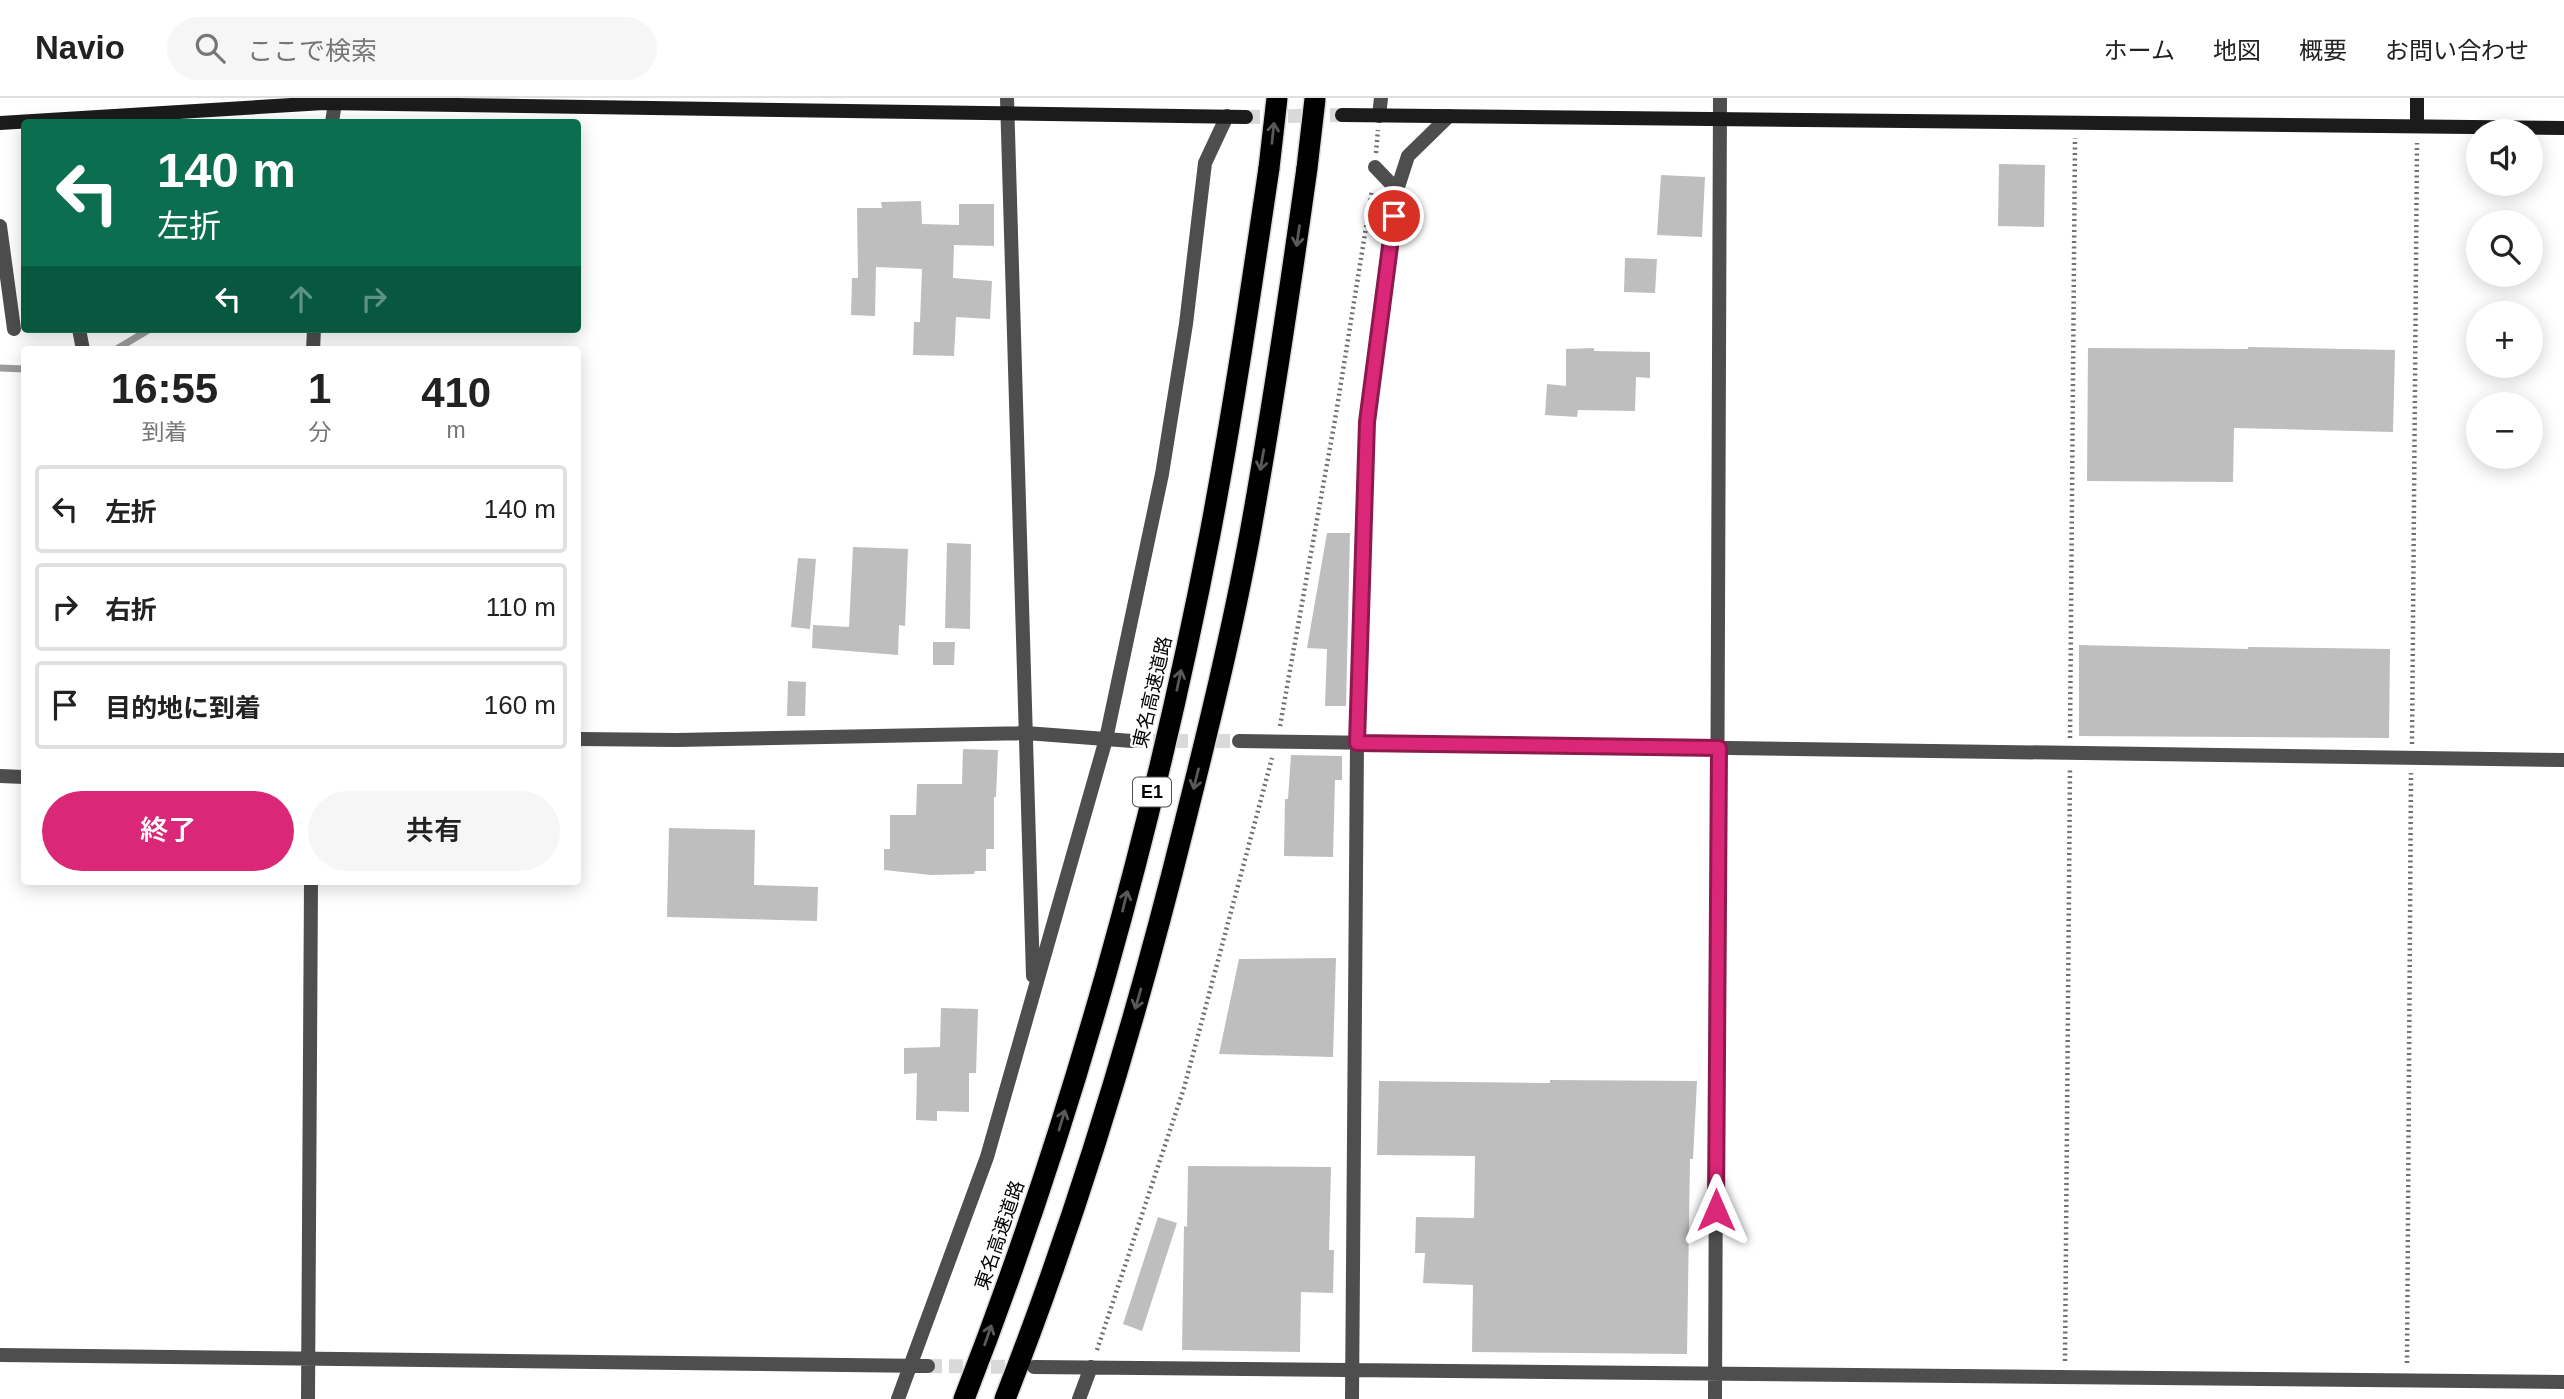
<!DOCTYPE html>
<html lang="ja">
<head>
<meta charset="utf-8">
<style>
  body { margin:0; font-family:Arial,"Noto Sans JP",sans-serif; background:#f6f6f6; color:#222; height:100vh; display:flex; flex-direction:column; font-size:26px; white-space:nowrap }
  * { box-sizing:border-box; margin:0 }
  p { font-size:23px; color:#767676 }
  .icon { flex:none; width:38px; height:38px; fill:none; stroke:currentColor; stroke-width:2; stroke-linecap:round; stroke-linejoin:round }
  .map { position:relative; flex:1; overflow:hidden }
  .side { position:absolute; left:21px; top:248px; width:560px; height:539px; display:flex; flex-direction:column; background:#fff; border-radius:7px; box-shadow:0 4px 18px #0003 }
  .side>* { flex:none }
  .banner { position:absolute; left:21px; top:21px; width:560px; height:214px; border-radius:7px; box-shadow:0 4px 18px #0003; background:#0b6e4f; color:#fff; overflow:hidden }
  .fabs { position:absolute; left:2466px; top:21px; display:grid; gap:14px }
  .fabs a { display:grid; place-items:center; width:77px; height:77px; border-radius:50%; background:#fff; box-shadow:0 4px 18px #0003; font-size:35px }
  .pin { position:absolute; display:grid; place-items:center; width:60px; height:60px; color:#fff; margin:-30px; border:4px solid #fff; border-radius:50%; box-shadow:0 2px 7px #0007 }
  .me { position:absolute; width:77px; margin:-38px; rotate:0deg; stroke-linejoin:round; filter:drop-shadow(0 0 5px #0008) }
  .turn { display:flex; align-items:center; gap:24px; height:147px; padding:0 21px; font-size:32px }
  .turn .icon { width:91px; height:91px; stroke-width:2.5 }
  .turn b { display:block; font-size:49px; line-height:60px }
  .lanes { display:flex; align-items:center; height:66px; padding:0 21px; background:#0003; justify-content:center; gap:35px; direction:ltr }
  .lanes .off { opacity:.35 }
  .eta { display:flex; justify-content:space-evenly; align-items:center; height:119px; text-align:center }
  .eta b { font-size:42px; font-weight:600; line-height:49px }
  .cta { display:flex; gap:14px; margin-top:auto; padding:14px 21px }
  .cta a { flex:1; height:80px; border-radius:42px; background:#db2777; color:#fff; font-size:28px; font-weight:600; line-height:80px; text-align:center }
  .cta a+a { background:#f6f6f6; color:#222 }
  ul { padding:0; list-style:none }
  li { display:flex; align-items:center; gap:21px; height:88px; margin:0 14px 10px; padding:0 7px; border:4px solid #e0e0e0; border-radius:7px }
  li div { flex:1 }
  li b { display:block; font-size:26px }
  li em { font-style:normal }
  header { display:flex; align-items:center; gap:42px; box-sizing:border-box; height:98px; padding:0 35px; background:#fff; border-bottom:2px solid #e0e0e0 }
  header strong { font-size:33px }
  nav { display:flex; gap:38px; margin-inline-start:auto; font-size:24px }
  .search { width:490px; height:63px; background:#f6f6f6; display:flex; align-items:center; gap:18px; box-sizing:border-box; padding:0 24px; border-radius:38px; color:#767676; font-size:26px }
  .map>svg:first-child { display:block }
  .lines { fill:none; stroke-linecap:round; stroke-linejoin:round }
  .stream { stroke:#9c9c9c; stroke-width:7 }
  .building { fill:#bebebe }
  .street-tunnel { stroke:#d9d9d9; stroke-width:14; stroke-dasharray:14 7; stroke-linecap:butt }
  .secondary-tunnel { stroke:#d9d9d9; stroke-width:14; stroke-dasharray:14 7; stroke-linecap:butt }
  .highway-casing { stroke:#dbdbdb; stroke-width:24 }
  .path { stroke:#707070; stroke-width:4.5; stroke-dasharray:2 3.5; stroke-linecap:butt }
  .street { stroke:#4e4e4e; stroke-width:14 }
  .secondary { stroke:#1b1b1b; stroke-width:14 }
  .highway { stroke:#000; stroke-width:21 }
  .highway-bridge-casing { stroke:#dbdbdb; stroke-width:24; stroke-linecap:butt }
  .highway-bridge { stroke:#000; stroke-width:21 }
  .oneway { stroke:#595959 }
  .route-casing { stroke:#8e194d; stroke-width:18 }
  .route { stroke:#db2777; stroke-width:12 }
  .labels { text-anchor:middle; stroke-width:5; stroke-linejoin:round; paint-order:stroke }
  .shield { fill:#fff; stroke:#4c4c4c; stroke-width:2 }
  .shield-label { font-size:18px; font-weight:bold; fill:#000 }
  .street-label { font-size:19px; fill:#000; stroke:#fff }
</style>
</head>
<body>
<header>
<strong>Navio</strong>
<div class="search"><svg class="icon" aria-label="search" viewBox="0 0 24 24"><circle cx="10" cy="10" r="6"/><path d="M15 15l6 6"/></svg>ここで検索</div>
<nav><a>ホーム</a><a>地図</a><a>概要</a><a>お問い合わせ</a></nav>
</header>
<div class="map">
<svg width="2564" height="1301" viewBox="0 0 2564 1301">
  <rect width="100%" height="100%" fill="#fff"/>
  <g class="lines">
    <path class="stream" d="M115 252 150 231
      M0 270 24 271"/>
  </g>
  <path class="building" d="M1999 66 2045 67 2044 129 1998 128Z
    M1661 77 1705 79 1702 139 1657 137Z
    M921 103 922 126 959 127V106H994V148L954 147 953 180 992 183 990 221 956 219 954 258 913 257 914 224H920L922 171 876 169 875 218 851 217 852 180H858L857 110H882L881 104Z
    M1625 160 1657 161 1655 195 1624 194Z
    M2248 249 2395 252 2393 334 2234 330 2233 384 2087 383 2088 250 2248 251Z
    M1594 250V253L1650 254V280L1636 279 1635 313 1578 312 1577 319 1545 317 1547 286 1566 288V251Z
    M1327 435H1350L1346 608H1325L1327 551 1307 550Z
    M947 445 971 446 970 531 945 530Z
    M853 449 908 451 905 528 899 527 898 557 812 550 813 527 849 529Z
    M798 460 816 461 810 531 791 529Z
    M933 544H955L954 567H933Z
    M2079 547 2248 551V549L2390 551 2389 640 2079 638Z
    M788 583 806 584 805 618H787Z
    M963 651 998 652 996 699H994V751H986V773H975L974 776 931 777 884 772V751H890V717H916L917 686H962Z
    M1291 657 1342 658V682H1335L1333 759 1284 758 1285 701H1288Z
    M669 730 755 732 754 787 818 789 817 823 667 819Z
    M1336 860 1333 959 1219 956 1239 861Z
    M941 910 978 911 976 975H969V1014L937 1013V1023L916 1022 917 975 904 976V950L940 949Z
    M1550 982 1697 983 1693 1061H1690L1687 1256 1472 1254 1473 1187 1423 1185 1425 1155H1415L1416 1119 1474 1120 1475 1058 1377 1057 1379 983 1550 985Z
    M1188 1068 1331 1069 1329 1152H1334L1333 1195 1301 1194 1300 1254 1182 1252 1184 1128 1187 1129Z
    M1158 1119 1177 1125 1142 1233 1123 1226Z"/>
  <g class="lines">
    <path class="street-tunnel" d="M1132 643H1239
      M928 1268 1025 1269"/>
    <path class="secondary-tunnel" d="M1246 19 1342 17"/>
    <defs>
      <path id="highway" d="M964 1301C1072 1025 1154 726 1210 436 1233 314 1251 192 1269 70
        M1005 1301C1078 1115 1136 922 1184 728 1208 632 1232 534 1250 436 1272 314 1290 192 1307 70"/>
    </defs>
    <use href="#highway" class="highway-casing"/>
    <path class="path" d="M1376 55 1378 32
      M1280 628 1336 316 1372 92
      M2070 640 2075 40
      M2412 646 2417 45
      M1097 1252 1184 990 1272 660
      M2065 1263 2070 670
      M2407 1265 2411 675"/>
    <path class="street" d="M1007 0 1033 878
      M1379 18 1381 0
      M332 24 335 5
      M1375 69 1397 92
      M0 128 14 231
      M79 231 83 252
      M313 252 314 231
      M578 641 677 642 1026 635 1132 643
      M1239 643 2564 662
      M0 678 24 679
      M0 1257 928 1268
      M1034 1269 2564 1284
      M308 1301 311 784
      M898 1301 987 1059 1106 641 1162 376 1186 226 1205 65 1227 18
      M1079 1301 1091 1269
      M1352 1301 1357 645 1367 324 1397 92 1408 58 1449 18
      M1715 1301 1720 0"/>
    <path class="secondary" d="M1342 17 2564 30
      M0 25 324 5 1246 19
      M2417 28V0"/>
    <use href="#highway" class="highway"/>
    <defs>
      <path id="highway-bridge" d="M1269 70 1277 0
        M1307 70 1315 1"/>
    </defs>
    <use href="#highway-bridge" class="highway-bridge-casing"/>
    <use href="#highway-bridge" class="highway-bridge"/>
  </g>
  <defs><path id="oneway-shaft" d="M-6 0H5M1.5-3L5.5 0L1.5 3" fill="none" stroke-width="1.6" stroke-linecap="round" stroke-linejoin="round" transform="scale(1.75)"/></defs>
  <g class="oneway">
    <use href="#oneway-shaft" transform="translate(1273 35) rotate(-84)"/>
    <use href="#oneway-shaft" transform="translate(1298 138) rotate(98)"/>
    <use href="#oneway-shaft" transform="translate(1262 362) rotate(100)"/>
    <use href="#oneway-shaft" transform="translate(1179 582) rotate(-78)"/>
    <use href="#oneway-shaft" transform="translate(1196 681) rotate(104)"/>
    <use href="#oneway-shaft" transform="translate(1125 803) rotate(-76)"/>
    <use href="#oneway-shaft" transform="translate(1138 901) rotate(106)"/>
    <use href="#oneway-shaft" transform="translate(1062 1022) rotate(-73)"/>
    <use href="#oneway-shaft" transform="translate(988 1237) rotate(-71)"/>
  </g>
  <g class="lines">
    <defs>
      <path id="route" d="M1394 118 1367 324 1357 645 1719 650 1716 1112"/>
    </defs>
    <use href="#route" class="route-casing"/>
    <use href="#route" class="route"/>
  </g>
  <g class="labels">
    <rect class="shield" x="1133" y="679.5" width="38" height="29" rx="5"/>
    <g class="shield-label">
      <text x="1152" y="700">E1</text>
    </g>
    <g class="street-label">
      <text transform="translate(1152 594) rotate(-77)" y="7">東名高速道路</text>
      <text transform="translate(999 1137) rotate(-71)" y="7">東名高速道路</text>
    </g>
  </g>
</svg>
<div class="fabs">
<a><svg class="icon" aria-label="sound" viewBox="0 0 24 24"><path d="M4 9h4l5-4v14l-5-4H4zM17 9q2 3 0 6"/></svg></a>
<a><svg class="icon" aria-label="search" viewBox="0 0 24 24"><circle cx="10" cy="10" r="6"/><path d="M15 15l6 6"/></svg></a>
<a>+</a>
<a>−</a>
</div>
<div class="pin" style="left:1394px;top:118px;background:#d93025"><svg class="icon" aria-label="arrive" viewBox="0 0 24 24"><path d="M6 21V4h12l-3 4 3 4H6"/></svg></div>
<svg class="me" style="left:1716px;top:1112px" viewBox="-20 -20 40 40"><path d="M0-17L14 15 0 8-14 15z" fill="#db2777" stroke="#fff" stroke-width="4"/></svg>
<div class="banner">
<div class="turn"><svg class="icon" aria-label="left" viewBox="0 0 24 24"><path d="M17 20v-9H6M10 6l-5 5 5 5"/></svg><div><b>140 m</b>左折</div></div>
<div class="lanes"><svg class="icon" aria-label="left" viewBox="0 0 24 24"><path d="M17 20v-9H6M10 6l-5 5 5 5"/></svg><svg class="icon off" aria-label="ahead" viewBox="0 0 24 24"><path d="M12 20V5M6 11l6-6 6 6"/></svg><svg class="icon off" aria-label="right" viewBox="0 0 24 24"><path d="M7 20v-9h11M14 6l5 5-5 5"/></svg></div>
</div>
<section class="side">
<div class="eta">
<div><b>16:55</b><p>到着</p></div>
<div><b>1</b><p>分</p></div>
<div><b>410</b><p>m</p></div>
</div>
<ul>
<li><svg class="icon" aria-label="left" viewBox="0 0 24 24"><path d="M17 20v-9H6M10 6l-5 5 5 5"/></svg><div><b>左折</b></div><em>140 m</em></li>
<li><svg class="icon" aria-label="right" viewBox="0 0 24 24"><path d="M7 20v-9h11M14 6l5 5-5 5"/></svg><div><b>右折</b></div><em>110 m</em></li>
<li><svg class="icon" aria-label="arrive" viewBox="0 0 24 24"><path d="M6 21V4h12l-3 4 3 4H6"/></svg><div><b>目的地に到着</b></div><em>160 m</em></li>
</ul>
<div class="cta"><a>終了</a><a>共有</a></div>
</section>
</div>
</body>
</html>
